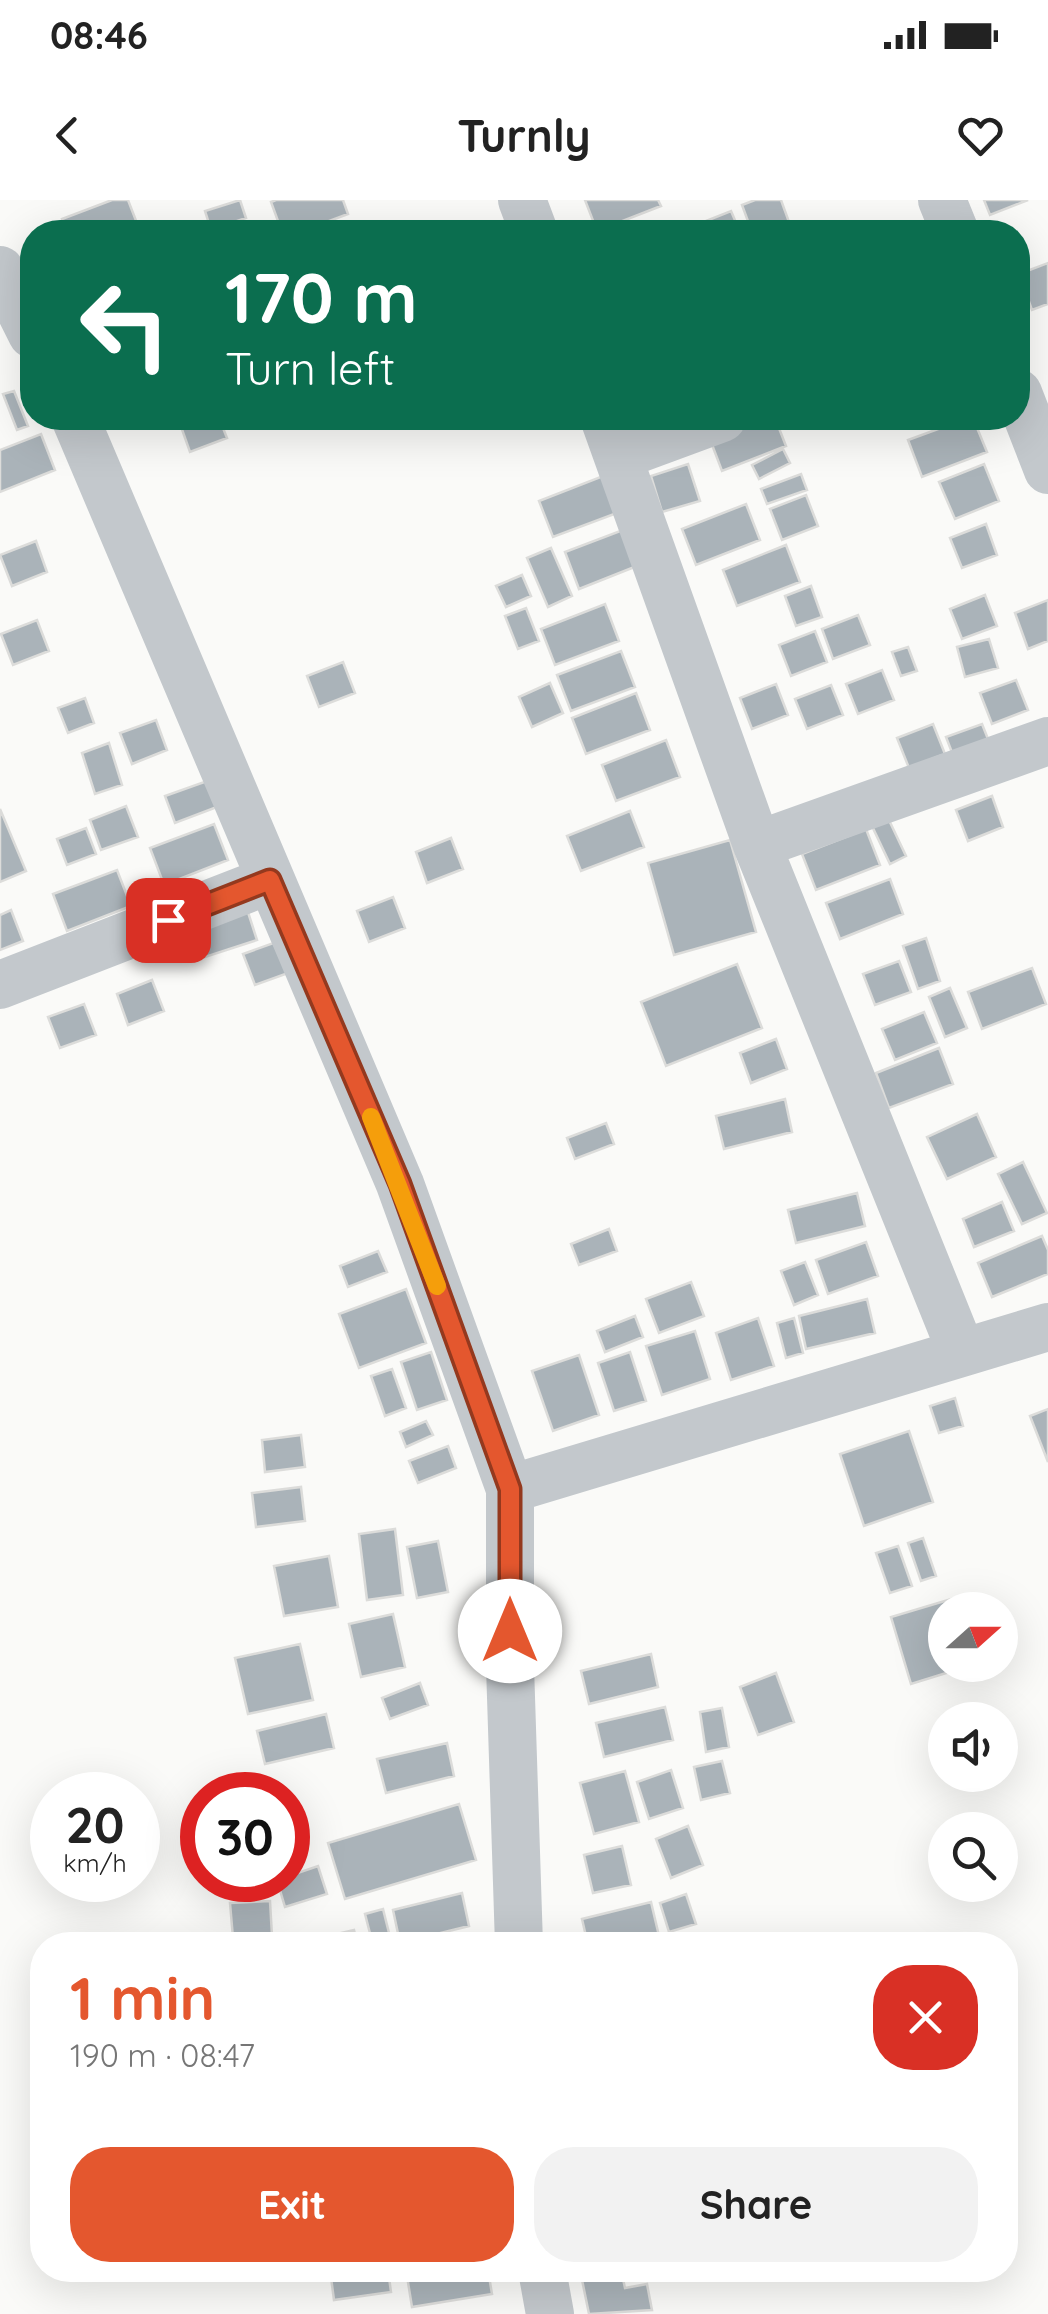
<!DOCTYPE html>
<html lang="en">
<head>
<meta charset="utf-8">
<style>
  body { margin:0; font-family:Quicksand,sans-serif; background:#f2f2f2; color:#222; height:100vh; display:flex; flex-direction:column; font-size:38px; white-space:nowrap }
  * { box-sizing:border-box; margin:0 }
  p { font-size:32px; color:#767676 }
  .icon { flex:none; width:55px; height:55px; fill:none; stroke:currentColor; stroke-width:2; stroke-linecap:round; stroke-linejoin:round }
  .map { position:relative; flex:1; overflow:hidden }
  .side { position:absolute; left:30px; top:1732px; width:988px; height:350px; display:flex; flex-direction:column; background:#fff; border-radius:40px; box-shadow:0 10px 40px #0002 }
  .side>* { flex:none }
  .hud { position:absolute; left:20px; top:20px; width:1010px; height:210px; border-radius:40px; box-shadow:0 10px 40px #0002; background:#0b6e4f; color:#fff; overflow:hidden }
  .needle { width:65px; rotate:69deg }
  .tools { position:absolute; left:928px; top:1392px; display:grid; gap:20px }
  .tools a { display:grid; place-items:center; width:90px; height:90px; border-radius:50%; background:#fff; box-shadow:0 10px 40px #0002; font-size:50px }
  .speed { position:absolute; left:30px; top:1572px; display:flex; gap:20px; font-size:50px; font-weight:700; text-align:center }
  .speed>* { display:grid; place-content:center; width:130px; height:130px; border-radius:50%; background:#fff; box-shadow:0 10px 40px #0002; line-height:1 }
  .speed small { font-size:25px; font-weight:400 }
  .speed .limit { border:15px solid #d22; background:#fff; color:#111 }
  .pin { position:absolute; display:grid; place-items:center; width:85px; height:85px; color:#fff; margin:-42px; border-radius:20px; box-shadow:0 5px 15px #0006 }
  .me { position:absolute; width:110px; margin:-55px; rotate:0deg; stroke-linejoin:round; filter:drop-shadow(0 0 8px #0008) }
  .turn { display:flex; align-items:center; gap:35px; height:210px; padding:0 40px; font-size:45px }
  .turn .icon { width:130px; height:130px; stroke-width:2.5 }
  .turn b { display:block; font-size:70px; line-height:85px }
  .round { display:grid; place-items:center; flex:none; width:105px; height:105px; border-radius:40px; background:#f2f2f2 }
  .overview { display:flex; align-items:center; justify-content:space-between; height:170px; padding:0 40px }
  h1 { font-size:60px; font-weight:800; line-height:75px; color:#e4572e }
  .primary-button { display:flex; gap:20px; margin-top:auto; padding:20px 40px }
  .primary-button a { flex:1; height:115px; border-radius:40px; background:#e4572e; color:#fff; font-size:40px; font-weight:800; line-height:115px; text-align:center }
  .primary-button a+a { background:#f2f2f2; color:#222 }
  .status { display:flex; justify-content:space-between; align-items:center; height:70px; padding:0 50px; background:#fff; direction:ltr }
  .status svg { height:28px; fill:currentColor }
  header { display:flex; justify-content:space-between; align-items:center; height:130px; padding:0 40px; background:#fff; font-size:45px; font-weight:800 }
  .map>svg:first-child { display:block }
  .building { fill:#aab3b9; stroke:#dcdcda; stroke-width:2.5 }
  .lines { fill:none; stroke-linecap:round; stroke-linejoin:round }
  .minor { stroke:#c3c8cc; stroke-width:48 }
  .route-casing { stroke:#94391e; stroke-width:25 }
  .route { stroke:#e4572e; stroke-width:18 }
  .slow { stroke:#f59e0b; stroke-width:18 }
</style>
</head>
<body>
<div class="status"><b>08:46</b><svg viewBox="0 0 49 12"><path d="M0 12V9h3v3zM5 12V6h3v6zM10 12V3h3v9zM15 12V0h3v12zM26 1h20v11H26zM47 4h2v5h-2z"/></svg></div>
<header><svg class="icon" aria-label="back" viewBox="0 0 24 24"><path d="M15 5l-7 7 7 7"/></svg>Turnly<svg class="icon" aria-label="heart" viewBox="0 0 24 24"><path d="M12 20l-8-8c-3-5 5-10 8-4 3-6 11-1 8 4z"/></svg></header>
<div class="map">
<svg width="1048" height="2114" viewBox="0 0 1048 2114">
  <rect width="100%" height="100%" fill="#fafaf8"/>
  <path class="building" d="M112 0H128L140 31 67 32 62 19Z
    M240 0 246 18 211 30 205 11Z
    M276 0H343L348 14 300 32H282L271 2Z
    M585 0H658L661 6 597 31Z
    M755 0H781L789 22 780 26 783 32H752L742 5Z
    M984 0H1028L990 15Z
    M731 11 740 32H699L696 25Z
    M1048 63V104L1032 110 1019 74Z
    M14 191 28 226 17 230 3 194Z
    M189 218H219L227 238 190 252 179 221Z
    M752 218H775L786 246 722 271 708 234Z
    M968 218H973L987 252 922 277 908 240Z
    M41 234 55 270 0 292V250Z
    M783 249 790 263 759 279 752 265Z
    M688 264 700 301 662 312 651 276Z
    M984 264 999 301 955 319 939 282Z
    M801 274 807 290 767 304 761 289Z
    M603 276 617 313 553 337 539 301Z
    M806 295 818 326 782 340 770 309Z
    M746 304 760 340 696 365 682 329Z
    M986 324 997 355 962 368 950 338Z
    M628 328 642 364 579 389 565 352Z
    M36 341 47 372 12 386 0 355Z
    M786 345 800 382 737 406 723 370Z
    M551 348 572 396 548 407 527 358Z
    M522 375 531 396 506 407 496 386Z
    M811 386 822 417 796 426 785 396Z
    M985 395 997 426 962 439 950 409Z
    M1048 400V441L1028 449 1015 413Z
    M605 404 619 441 555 465 541 429Z
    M526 408 539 441 518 449 505 416Z
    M858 415 870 445 833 459 822 429Z
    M37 420 49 451 13 465 1 434Z
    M815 431 827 462 791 476 779 445Z
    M989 439 998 468 965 477 957 447Z
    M908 447 917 471 901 476 892 452Z
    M621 451 635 487 571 511 557 475Z
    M343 462 355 493 319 507 307 476Z
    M882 470 894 500 858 514 846 484Z
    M1016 480 1028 510 992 524 980 493Z
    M550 483 563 513 532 527 519 497Z
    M776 484 788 515 752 529 740 498Z
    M831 485 843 515 807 529 795 499Z
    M636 493 650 530 586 554 572 518Z
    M85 498 94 523 68 533 58 508Z
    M156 520 167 550 132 564 120 533Z
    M933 524 945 554 909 568 897 538Z
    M982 524 994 554 958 568 946 537Z
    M666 540 680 577 616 601 602 565Z
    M109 543 122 585 95 594 82 553Z
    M207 581 217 607 175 623 165 596Z
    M992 596 1003 627 968 641 956 610Z
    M126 606 138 637 101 650 90 620Z
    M0 609 26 671 0 682Z
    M630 611 644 647 581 671 567 636Z
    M888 618 906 656 890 664 872 626Z
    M214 624 228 660 164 685 150 648Z
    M86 628 96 654 67 665 57 639Z
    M866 629 880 665 816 690 802 654Z
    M451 638 463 669 427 683 416 652Z
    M730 640 756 732 674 755 648 663Z
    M117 670 131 706 67 731 53 694Z
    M890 679 903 714 840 739 826 703Z
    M393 697 405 728 369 742 357 711Z
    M246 706 257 740 202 758 191 724Z
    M11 710 23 741 0 750V715Z
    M926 738 940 781 918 789 903 746Z
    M279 741 291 772 255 785 243 754Z
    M899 761 911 792 875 805 863 774Z
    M737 764 762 828 666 866 641 802Z
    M1032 768 1046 804 982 829 968 792Z
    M152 780 164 811 128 825 117 794Z
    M950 788 967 828 945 837 929 797Z
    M84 804 96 835 60 848 48 817Z
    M924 812 937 843 895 860 882 829Z
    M776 839 787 869 751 883 740 853Z
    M939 848 953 884 889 908 876 873Z
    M785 899 792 932 724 949 716 916Z
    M977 914 996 957 947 979 927 937Z
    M606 923 614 944 575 959 567 938Z
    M1023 962 1047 1013 1022 1024 998 974Z
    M857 993 865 1026 796 1043 788 1010Z
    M1002 1002 1014 1031 974 1047 963 1019Z
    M609 1029 617 1051 579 1065 571 1044Z
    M1042 1036 1048 1050V1074L992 1097 978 1063Z
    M866 1042 878 1076 828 1094 816 1060Z
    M378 1051 387 1072 348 1087 340 1066Z
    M805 1062 818 1095 794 1105 781 1071Z
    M691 1082 704 1116 659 1133 646 1099Z
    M406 1089 426 1143 359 1168 339 1114Z
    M867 1099 875 1133 806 1149 799 1116Z
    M635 1116 643 1137 605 1152 597 1131Z
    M758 1118 774 1166 731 1180 716 1133Z
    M794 1118 803 1153 786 1158 777 1123Z
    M695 1131 710 1179 662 1195 646 1146Z
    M431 1152 447 1200 417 1210 401 1162Z
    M630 1152 646 1201 614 1211 598 1163Z
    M579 1155 599 1215 553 1231 532 1171Z
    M392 1169 406 1208 385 1216 371 1176Z
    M955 1198 963 1226 939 1233 930 1206Z
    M1048 1209V1262L1030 1216Z
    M426 1221 433 1235 406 1247 400 1232Z
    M909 1231 933 1302 864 1326 840 1254Z
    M301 1235 305 1267 265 1272 262 1240Z
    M448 1246 456 1268 418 1283 409 1261Z
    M301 1287 305 1321 256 1327 252 1293Z
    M395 1329 403 1395 367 1400 359 1334Z
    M923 1338 936 1376 921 1381 908 1343Z
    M438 1341 448 1392 417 1398 407 1347Z
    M898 1346 912 1386 890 1393 876 1353Z
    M329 1356 338 1407 284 1416 274 1366Z
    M958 1397 962 1410H945V1465H972L911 1484 891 1417Z
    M393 1414 405 1467 361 1477 349 1424Z
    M300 1444 313 1500 248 1514 235 1458Z
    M651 1454 658 1487 589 1504 581 1471Z
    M776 1473 794 1522 758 1535 740 1487Z
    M420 1483 428 1505 390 1519 382 1498Z
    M665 1507 673 1540 604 1557 596 1523Z
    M722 1508 729 1547 706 1552 700 1512Z
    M326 1514 334 1548 265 1564 257 1531Z
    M447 1543 454 1576 386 1593 377 1559Z
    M722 1561 730 1593 701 1600 694 1567Z
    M671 1570 683 1608 649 1619 637 1582Z
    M625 1571 639 1622 594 1634 580 1583Z
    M459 1604 476 1660 345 1699 328 1643Z
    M688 1626 703 1665 671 1678 656 1639Z
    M622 1646 631 1685 593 1693 584 1655Z
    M318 1666 327 1694 285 1707 277 1680Z
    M261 1680 265 1694 240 1700 236 1682Z
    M462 1693 469 1726 400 1743 393 1710Z
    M686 1694 696 1724 669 1732 660 1703Z
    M270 1701 272 1736 233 1738 230 1703Z
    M651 1702 659 1736 618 1745H588L582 1719Z
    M383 1709 392 1745H373L365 1714Z
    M354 1730 358 1745H290Z
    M330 2070H388L391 2092 334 2100Z
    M406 2070H488L492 2094 412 2107Z
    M580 2070H621L625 2088 647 2084 652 2110 589 2114Z"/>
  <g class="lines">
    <path class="minor" d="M522 0 534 32
      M942 0 955 32
      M0 70 32 134
      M1018 193 1048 270
      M75 218 400 984 510 1289
      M604 218 757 645 961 1151
      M619 256 722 218
      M757 645 1048 541
      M0 785 270 680
      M519 1745 510 1466V1289L1048 1127
      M542 2070 550 2114"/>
  </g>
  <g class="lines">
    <defs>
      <path id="route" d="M168 720 270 680 400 984 510 1289V1431"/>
    </defs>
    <use href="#route" class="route-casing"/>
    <use href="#route" class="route"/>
    <path class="slow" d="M371 917 437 1086"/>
  </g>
</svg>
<div class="tools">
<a><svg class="needle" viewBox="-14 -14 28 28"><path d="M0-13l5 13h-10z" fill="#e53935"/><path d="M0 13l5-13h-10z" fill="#767676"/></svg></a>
<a><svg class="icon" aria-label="sound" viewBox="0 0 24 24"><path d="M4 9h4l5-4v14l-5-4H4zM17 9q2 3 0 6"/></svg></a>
<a><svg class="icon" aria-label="search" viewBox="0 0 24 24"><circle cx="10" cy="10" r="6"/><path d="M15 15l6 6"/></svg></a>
</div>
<div class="speed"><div>20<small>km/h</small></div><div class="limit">30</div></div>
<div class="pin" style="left:168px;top:720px;background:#d93025"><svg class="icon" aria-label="arrive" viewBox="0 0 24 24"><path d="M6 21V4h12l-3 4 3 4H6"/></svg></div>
<svg class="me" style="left:510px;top:1431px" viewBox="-20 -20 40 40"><circle r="19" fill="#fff"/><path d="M0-13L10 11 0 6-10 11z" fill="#e4572e"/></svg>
<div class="hud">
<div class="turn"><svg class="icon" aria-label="left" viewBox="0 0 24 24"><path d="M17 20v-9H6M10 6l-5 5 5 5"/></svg><div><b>170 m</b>Turn left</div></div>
</div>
<section class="side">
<div class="overview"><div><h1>1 min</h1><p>190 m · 08:47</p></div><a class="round" style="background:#d93025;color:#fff"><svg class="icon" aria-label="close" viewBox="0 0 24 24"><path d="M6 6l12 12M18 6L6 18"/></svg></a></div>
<div class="primary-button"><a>Exit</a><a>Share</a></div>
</section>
</div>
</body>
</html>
